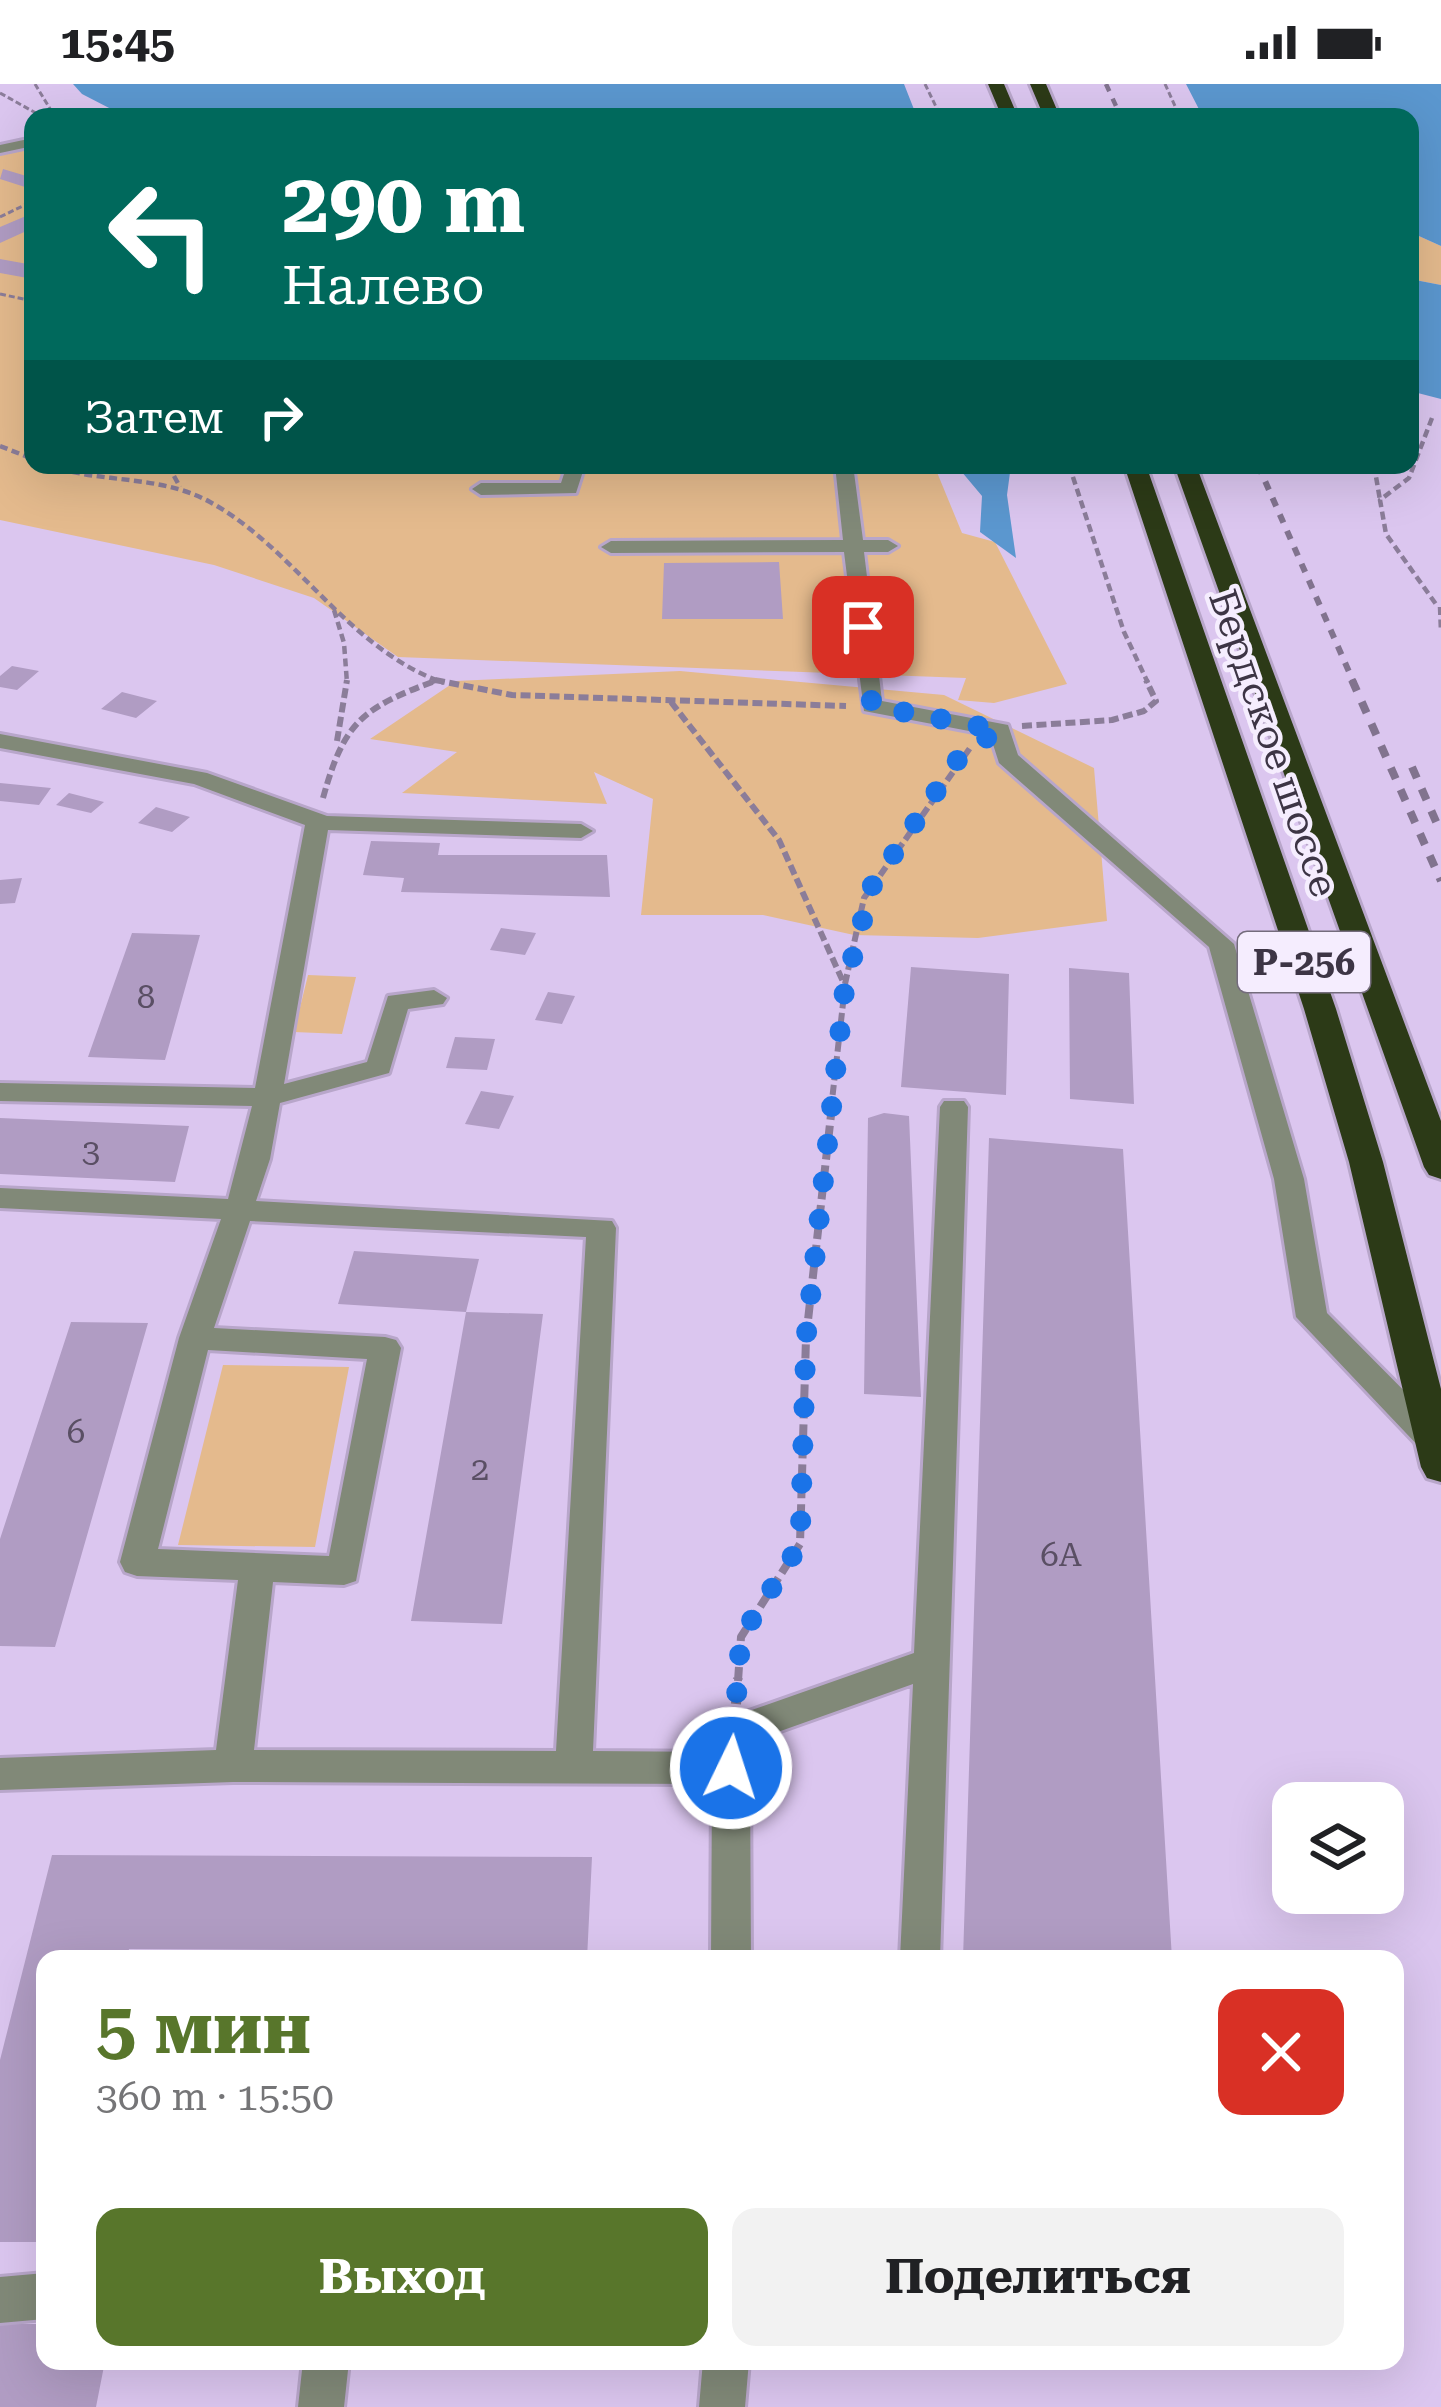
<!DOCTYPE html>
<html lang="ru">
<head>
<meta charset="utf-8">
<style>
  body { margin:0; font-family:"Roboto Serif",serif; background:#f2f2f2; color:#202124; height:100vh; display:flex; flex-direction:column; font-size:45px; white-space:nowrap }
  * { box-sizing:border-box; margin:0 }
  p { font-size:39px; color:#757577 }
  .icon { flex:none; width:66px; height:66px; fill:none; stroke:currentColor; stroke-width:2; stroke-linecap:round; stroke-linejoin:round }
  .map { position:relative; flex:1; overflow:hidden }
  .side { position:absolute; left:36px; top:1866px; width:1368px; height:420px; display:flex; flex-direction:column; background:#fff; border-radius:24px; box-shadow:0 12px 48px #0002 }
  .side>* { flex:none }
  .banner { position:absolute; left:24px; top:24px; width:1395px; height:366px; border-radius:24px; box-shadow:0 12px 48px #0002; background:#00695c; color:#fff; overflow:hidden }
  .fabs { position:absolute; left:1272px; top:1698px; display:grid; gap:24px }
  .fabs a { display:grid; place-items:center; width:132px; height:132px; border-radius:24px; background:#fff; box-shadow:0 12px 48px #0002; font-size:60px }
  .pin { position:absolute; display:grid; place-items:center; width:102px; height:102px; color:#fff; margin:-51px; border-radius:24px; box-shadow:0 6px 18px #0006 }
  .me { position:absolute; width:132px; margin:-66px; rotate:4deg; stroke-linejoin:round; filter:drop-shadow(0 0 9px #0008) }
  .turn { display:flex; align-items:center; gap:42px; height:252px; padding:0 60px; font-size:54px }
  .turn .icon { width:156px; height:156px; stroke-width:2.5 }
  .turn b { display:block; font-size:84px; line-height:102px }
  .then { display:flex; align-items:center; height:114px; padding:0 60px; background:#0003; gap:24px; font-size:45px }
  .round { display:grid; place-items:center; flex:none; width:126px; height:126px; border-radius:24px; background:#f2f2f2 }
  .summary { display:flex; align-items:center; justify-content:space-between; height:204px; padding:0 60px }
  h1 { font-size:72px; font-weight:700; line-height:90px; color:#58762b }
  .primary-button { display:flex; gap:24px; margin-top:auto; padding:24px 60px }
  .primary-button a { flex:1; height:138px; border-radius:24px; background:#58762b; color:#fff; font-size:48px; font-weight:700; line-height:138px; text-align:center }
  .primary-button a+a { background:#f2f2f2; color:#202124 }
  .status { display:flex; justify-content:space-between; align-items:center; height:84px; padding:0 60px; background:#fff; direction:ltr }
  .status svg { height:33px; fill:currentColor }
  .map>svg:first-child { display:block }
  .green { fill:#e4ba8d }
  .water { fill:#5b97cf }
  .building { fill:#b09cc3 }
  .lines { fill:none; stroke-linecap:round; stroke-linejoin:round }
  .minor-casing { stroke:#b8a6ca; stroke-width:6 }
  .highway-casing { stroke:#b8a6ca; stroke-width:6 }
  .path-far4 { stroke:#8b7d99; stroke-width:3; stroke-dasharray:6 3; stroke-linecap:butt }
  .path-far3 { stroke:#8b7d99; stroke-width:4.5; stroke-dasharray:8 4.5; stroke-linecap:butt }
  .path-far2 { stroke:#8b7d99; stroke-width:6; stroke-dasharray:10 4.5; stroke-linecap:butt }
  .path-far1 { stroke:#8b7d99; stroke-width:8; stroke-dasharray:14 6; stroke-linecap:butt }
  .path { stroke:#8b7d99; stroke-width:10; stroke-dasharray:16 9; stroke-linecap:butt }
  .minor { fill:#818978; fill-rule:evenodd }
  .highway { fill:#2c3a17; fill-rule:evenodd }
  .rail-far2 { stroke:#81738e; stroke-width:4.5; stroke-dasharray:8 8; stroke-linecap:butt }
  .rail-far1 { stroke:#81738e; stroke-width:6; stroke-dasharray:9 9; stroke-linecap:butt }
  .rail { stroke:#81738e; stroke-width:8; stroke-dasharray:12 12; stroke-linecap:butt }
  .route { stroke:#1a73e8; stroke-width:21; stroke-dasharray:0 37.8 }
  .labels { text-anchor:middle; stroke-width:9; stroke-linejoin:round; paint-order:stroke }
  .number-label { font-size:33px; fill:#5a4f64 }
  .shield { fill:#f5edfe; stroke:#746c7c; stroke-width:3 }
  .shield-label { font-size:36px; font-weight:bold; fill:#3d3545 }
  .street-label { font-size:39px; fill:#3d3545; stroke:#f5edfe }
</style>
</head>
<body>
<div class="status"><b>15:45</b><svg viewBox="0 0 49 12"><path d="M0 12V9h3v3zM5 12V6h3v6zM10 12V3h3v9zM15 12V0h3v12zM26 1h20v11H26zM47 4h2v5h-2z"/></svg></div>
<div class="map">
<svg width="1441" height="2323" viewBox="0 0 1441 2323">
  <rect width="100%" height="100%" fill="#dbc6ef"/>
  <path class="green" d="M33 64V381H934L962 449 995 458 1067 600 994 619 958 616 966 594 398 573 314 514 214 481 0 436V70Z
    M1410 148 1441 162V201L1410 195Z
    M680 587 944 611 1094 684 1107 837 978 854 854 851 763 831H641L653 715 594 688 607 720 402 709 457 668 370 655 456 597Z
    M308 891 356 893 342 950 294 948Z
    M223 1281 349 1283 315 1463 178 1461Z"/>
  <path class="water" d="M73 0H904L917 33H109L113 26 82 10Z
    M1186 0H1441V162L1410 148V33H1203Z
    M1410 195 1441 201V315L1410 307Z
    M956 381H1011L1007 411 1016 474 980 448 982 412Z"/>
  <path class="building" d="M3 85 33 94V100L25 103 0 95Z
    M33 129V144L0 159V143Z
    M0 175 33 181V195L0 189Z
    M779 478 783 535H662L664 479Z
    M12 582 39 587 17 606 0 603V592Z
    M122 608 157 617 136 634 101 625Z
    M0 699 51 704 39 721 0 717Z
    M69 709 104 718 91 729 56 721Z
    M156 723 190 733 172 748 138 739Z
    M371 757 440 759 438 771H607L610 813 401 808 404 794 363 791Z
    M22 794 15 819 0 820V796Z
    M501 844 536 849 525 871 490 866Z
    M132 849 200 851 165 976 88 973Z
    M911 883 1009 890 1006 1011 901 1003Z
    M1069 884 1129 889 1134 1020 1070 1015Z
    M548 908 575 912 562 940 535 936Z
    M455 953 495 955 487 986 446 984Z
    M481 1007 514 1012 499 1045 465 1040Z
    M884 1029 909 1032 921 1313 864 1310 868 1034Z
    M0 1034 189 1042 175 1098 0 1090Z
    M989 1054 1123 1065 1172 1875H963Z
    M354 1167 479 1175 466 1228 338 1220Z
    M466 1228 543 1230 502 1540 411 1537Z
    M71 1238 148 1239 55 1563 0 1562V1455Z
    M52 1771 592 1773 587 1875H471L472 1867 129 1865 127 1875H45V2158H0V1976Z
    M0 2240H45V2277H105L96 2323H0Z"/>
  <g class="lines">
    <defs>
      <path id="minor" d="M33 54V62L0 69V61Z
        M567 381H585L576 409 481 411 472 405 481 399H561Z
        M835 381H853L863 456H888L898 462 888 468H864L882 617 1008 641 1018 671 1234 860 1304 1095 1327 1229 1441 1344V1369L1423 1367 1296 1233 1274 1095 1209 863 999 679 990 651 864 627 844 468 611 469 601 463 611 457 843 456Z
        M0 650 207 689 327 732 581 740 593 747 581 754 328 746 284 1000 367 978 388 912 434 906 447 914 443 920 408 925 389 989 280 1019 270 1075 256 1117 612 1137 616 1144 593 1667 721 1668 749 1627 914 1569 940 1023 944 1017H964L968 1023 940 1875H900L913 1600 775 1649 750 1687 751 1875H711L712 1700 233 1698 0 1706V1674L216 1666 238 1496 137 1492 125 1488 120 1478 179 1254 221 1135 0 1124V1104L228 1115 252 1022 0 1017V999L255 1004 305 741 194 700 0 664ZM250 1137 586 1153 556 1667 254 1666 273 1498 344 1501 356 1497 401 1264 396 1256 385 1253 214 1244ZM208 1266 367 1275 329 1472 158 1465Z
        M45 2189V2235L0 2239V2193Z
        M303 2277H349L344 2323H298Z
        M703 2277H749L745 2323H699Z"/>
      <path id="highway" d="M988 0H1004L1018 33H1002Z
        M1030 0H1046L1060 33H1044Z
        M1124 381H1146L1336 925 1383 1078 1441 1305V1398L1427 1394 1421 1383 1349 1078 1304 925Z
        M1174 381H1196L1441 1037V1095L1429 1091 1424 1083Z"/>
    </defs>
    <use href="#minor" class="minor-casing"/>
    <use href="#highway" class="highway-casing"/>
    <path class="path-far4" d="M35 0 55 33
      M925 0 941 33
      M1165 0 1180 33
      M0 9 43 33
      M0 133 33 117
      M0 210 33 217"/>
    <path class="path-far3" d="M1432 334 1409 394 1380 416 1386 450 1438 523
      M0 362 33 375
      M48 381C101 400 159 390 210 418 297 466 347 565 444 599
      M168 381 180 403
      M1069 381 1124 548 1148 599
      M1374 381 1380 416
      M1440 523 1441 548
      M334 526 344 559 347 599
      M430 599 435 597"/>
    <path class="path-far2" d="M435 596 512 611 846 622
      M671 618 779 756 845 902 830 1034
      M1022 642 1112 636 1144 627 1156 617 1146 596
      M337 657 347 596
      M323 714C344 638 362 624 435 597
      M845 900 864 814 970 664"/>
    <path class="path-far1" d="M738 1597 741 1553 800 1460 806 1254 831 1031"/>
    <path class="path" d="M736 1620 738 1594"/>
    <use href="#minor" class="minor"/>
    <use href="#highway" class="highway"/>
    <path class="rail-far2" d="M1106 0 1121 33"/>
    <path class="rail-far1" d="M1258 381 1354 599"/>
    <path class="rail" d="M1352 596 1441 797
      M1412 683 1441 749"/>
  </g>
  <g class="lines">
    <path class="route" d="M731 1684 741 1553 800 1460 806 1254 845 902 864 831V814L963 668 1000 646 872 622 863 543"/>
  </g>
  <g class="labels">
    <g class="number-label">
      <text x="146" y="924">8</text>
      <text x="91" y="1078">3</text>
      <text x="76" y="1359">6</text>
      <text x="480" y="1396">2</text>
      <text x="1061" y="1482">6А</text>
    </g>
    <rect class="shield" x="1238" y="848" width="132" height="60" rx="9"/>
    <g class="shield-label">
      <text x="1304" y="891">Р-256</text>
    </g>
    <g class="street-label">
      <text transform="translate(1274 659) rotate(71)" y="14">Бердское шоссе</text>
    </g>
  </g>
</svg>
<div class="fabs">
<a><svg class="icon" aria-label="layers" viewBox="0 0 24 24"><path d="M12 4l9 5-9 5-9-5zM3 14l9 5 9-5"/></svg></a>
</div>
<div class="pin" style="left:863px;top:543px;background:#d93025"><svg class="icon" aria-label="arrive" viewBox="0 0 24 24"><path d="M6 21V4h12l-3 4 3 4H6"/></svg></div>
<svg class="me" style="left:731px;top:1684px" viewBox="-20 -20 40 40"><circle r="17" fill="#1a73e8" stroke="#fff" stroke-width="3"/><path d="M0-11L8 9 0 5-8 9z" fill="#fff"/></svg>
<div class="banner">
<div class="turn"><svg class="icon" aria-label="left" viewBox="0 0 24 24"><path d="M17 20v-9H6M10 6l-5 5 5 5"/></svg><div><b>290 m</b>Налево</div></div>
<div class="then">Затем<svg class="icon" aria-label="right" viewBox="0 0 24 24"><path d="M7 20v-9h11M14 6l5 5-5 5"/></svg></div>
</div>
<section class="side">
<div class="summary"><div><h1>5 мин</h1><p>360 m · 15:50</p></div><a class="round" style="background:#d93025;color:#fff"><svg class="icon" aria-label="close" viewBox="0 0 24 24"><path d="M6 6l12 12M18 6L6 18"/></svg></a></div>
<div class="primary-button"><a>Выход</a><a>Поделиться</a></div>
</section>
</div>
</body>
</html>
